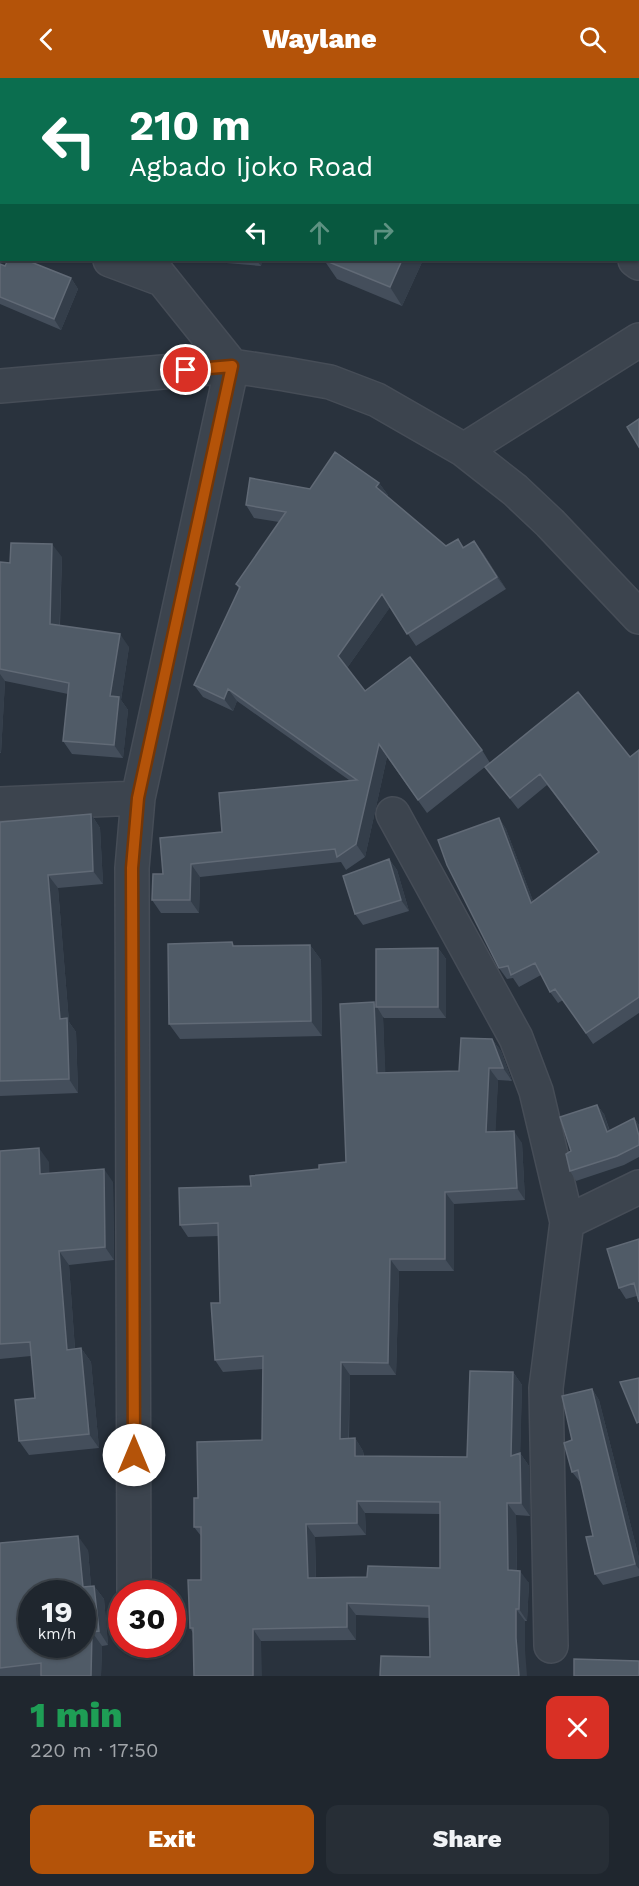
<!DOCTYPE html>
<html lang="en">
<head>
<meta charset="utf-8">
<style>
  body { margin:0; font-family:"Work Sans",sans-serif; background:#272e36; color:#f1f3f6; height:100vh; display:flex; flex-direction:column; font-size:22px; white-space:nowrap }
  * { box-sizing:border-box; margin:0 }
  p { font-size:20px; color:#a1a5aa }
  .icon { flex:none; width:33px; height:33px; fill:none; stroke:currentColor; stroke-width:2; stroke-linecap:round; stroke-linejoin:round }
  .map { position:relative; height:1598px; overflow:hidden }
  .details { display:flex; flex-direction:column; background:#1f262e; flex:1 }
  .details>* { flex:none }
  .banner { position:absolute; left:0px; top:0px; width:639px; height:183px; box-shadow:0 2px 4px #0004,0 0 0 2px #3c434a; background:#0b6e4f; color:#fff; overflow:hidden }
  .speed { position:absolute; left:18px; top:1502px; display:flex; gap:12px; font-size:30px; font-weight:700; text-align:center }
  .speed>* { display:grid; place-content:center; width:78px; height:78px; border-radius:50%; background:#1f262e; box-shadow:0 2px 4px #0004,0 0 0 2px #3c434a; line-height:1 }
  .speed small { font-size:15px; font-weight:400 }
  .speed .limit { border:9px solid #d22; background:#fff; color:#111 }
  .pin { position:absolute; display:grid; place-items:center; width:51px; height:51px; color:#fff; margin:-26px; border:3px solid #fff; border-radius:50%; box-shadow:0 2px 6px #0007 }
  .me { position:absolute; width:66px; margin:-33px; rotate:0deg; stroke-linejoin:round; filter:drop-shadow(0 0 4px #0008) }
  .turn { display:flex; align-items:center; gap:21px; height:126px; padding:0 30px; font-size:27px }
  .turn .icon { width:78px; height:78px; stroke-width:2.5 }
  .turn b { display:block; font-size:42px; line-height:51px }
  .lanes { display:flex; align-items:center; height:57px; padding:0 30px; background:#0003; justify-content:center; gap:30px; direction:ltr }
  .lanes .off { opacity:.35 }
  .round { display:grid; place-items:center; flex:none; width:63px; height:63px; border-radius:12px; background:#272e36 }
  .summary { display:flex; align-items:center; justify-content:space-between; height:102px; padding:0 30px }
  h1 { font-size:36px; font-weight:800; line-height:45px; color:#1e9e55 }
  .action { display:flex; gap:12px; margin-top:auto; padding:12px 30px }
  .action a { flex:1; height:69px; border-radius:12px; background:#b45309; color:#fff; font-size:24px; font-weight:800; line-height:69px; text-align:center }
  .action a+a { background:#272e36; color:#f1f3f6 }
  header { display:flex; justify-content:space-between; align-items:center; height:78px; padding:0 30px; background:#b45309; color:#fff; font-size:27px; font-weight:800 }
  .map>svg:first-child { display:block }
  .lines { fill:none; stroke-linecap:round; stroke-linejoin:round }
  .minor-casing { stroke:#464d57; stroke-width:36 }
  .minor { stroke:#3c444e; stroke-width:33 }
  .wall { fill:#444e5b; fill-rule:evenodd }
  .shaded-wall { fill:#343e4a }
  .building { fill:#505b67; stroke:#616a76; stroke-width:1.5; fill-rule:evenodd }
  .route-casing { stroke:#753606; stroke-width:15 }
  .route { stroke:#b45309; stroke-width:10 }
</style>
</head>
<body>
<header><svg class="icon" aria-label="back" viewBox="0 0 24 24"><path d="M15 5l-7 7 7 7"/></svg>Waylane<svg class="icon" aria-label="search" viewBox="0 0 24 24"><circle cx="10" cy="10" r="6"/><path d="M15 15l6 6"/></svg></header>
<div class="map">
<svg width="639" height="1598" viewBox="0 0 639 1598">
  <rect width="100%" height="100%" fill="#29323d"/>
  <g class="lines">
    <defs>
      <path id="minor" d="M52 2V0
        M551 2 552 0
        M0 140 2 141
        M110 182 161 201
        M635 182 639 185
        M0 308 232 288 285 296 330 304 377 322 464 372 515 412 550 445 639 539
        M464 372 639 262
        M0 726 138 720
        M393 736 516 960 536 1013 567 1144 546 1310 551 1568
        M567 1144 639 1109
        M134 1515 132 790 138 720 232 288 147 182"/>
    </defs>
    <use href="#minor" class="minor-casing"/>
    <use href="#minor" class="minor"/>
  </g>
  <path class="wall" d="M0 0H17L16 2H2V10H0Z
    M444 0H481L480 2H446Z
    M638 32H639V114L638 115Z
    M203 182H262L261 188 203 183Z
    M324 182H423L402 228 337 201Z
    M0 186 5 188 71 200 78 211 61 252 0 226Z
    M379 405 388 417 387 418 446 468 458 461 464 469 483 475 506 511 416 568 390 529 347 590 365 613 482 672 490 685 630 679 639 672V935L593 966 563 922 558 925 550 914 541 897 519 909 513 900 507 901 499 890V740L506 751 533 823 599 775 547 707 518 731 485 689 427 735 387 679 365 779 346 792 341 784 200 799 199 835H161L152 822 163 796 222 754 349 702 237 623 233 633 203 619 194 607 239 511 236 506 279 444 254 440 246 427 310 411Z
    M62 479 60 547 129 569 121 622 128 632 123 680 72 676 63 663 68 616 5 603 1 675H0V484L10 485Z
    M91 736 100 750 103 806 58 810 69 944 76 954 78 1015 0 1018V744Z
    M389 781 397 792 409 833 363 847 355 836Z
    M310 867 321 882 322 958 180 961 169 946 234 868Z
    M438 870 446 881V940H384L383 939 385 995 459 993 492 961 501 973 512 1003 498 1002 495 1054 522 1065 525 1122 454 1126V1193H399L396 1297H350L349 1361 355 1360 363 1373 364 1378 467 1379 513 1294 522 1307 520 1375 529 1388 530 1438 516 1437 517 1493 529 1505 527 1543H525V1572L430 1579 429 1540 356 1537V1562L261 1563 193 1555 190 1550 201 1502V1458L194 1449 198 1420 262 1362 263 1291 223 1294 215 1282 220 1225 219 1158 188 1159 180 1147 251 1108 346 1084 374 924 376 927ZM365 1435 440 1436V1490L367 1499 316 1500 315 1459 366 1457Z
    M597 1027 604 1036 610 1053 634 1040 639 1047V1079L624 1087 576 1103 570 1093 571 1073Z
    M0 1073 49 1084V1095L113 1104 114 1182 69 1187 75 1271 81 1270 91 1284 99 1370 29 1377 19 1363 35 1320 31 1278 0 1281Z
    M639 1161 637 1218 626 1221 619 1210Z
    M592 1311 599 1322 639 1480V1498L603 1507 595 1496 593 1458 581 1405 572 1394V1362Z
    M0 1465 88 1472 91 1508H94L104 1521 108 1567 102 1568 101 1598H0Z"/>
  <path class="shaded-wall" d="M6 0H17L16 2H6Z
    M110 0H121L120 2H110Z
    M284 0H294V2H284Z
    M459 0H481L480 2H458Z
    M256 182H262L261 188Z
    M402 182H423L402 228 390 209Z
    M71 200 78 211 61 252 54 241Z
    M379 405 388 417 385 421 376 409Z
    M474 463 483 475 506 511 497 499Z
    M52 466 62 479 59 559 50 546Z
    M382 516 391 528 347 590 338 578Z
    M120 556 129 569 121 622 128 632 123 680 114 667 110 618Z
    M0 596 5 603 1 675 0 674Z
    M228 611 237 623 233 633 224 621Z
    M379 666 387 679 365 779 356 766Z
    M91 736 100 750 103 806 93 793Z
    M499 740 506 751 538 836 531 825Z
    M389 781 397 792 409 833 401 822Z
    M191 786 200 799 199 835 190 822Z
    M48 797 58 810 69 944 76 954 78 1015 69 1001 60 941Z
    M310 867 321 882 322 958 311 943Z
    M438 870 446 881V940L438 929Z
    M374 924 383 939 386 1008 377 995Z
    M492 961 501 973 512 1003 503 990Z
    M489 990 498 1002 495 1067 486 1054Z
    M597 1027 604 1036 613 1064 607 1054Z
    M634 1040 639 1047V1058Z
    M514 1053 522 1065 525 1122 517 1110Z
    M39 1070 49 1084 50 1110 40 1096Z
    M104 1091 113 1104 114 1182 105 1169Z
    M445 1114 454 1126V1193L445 1181Z
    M59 1173 69 1187 76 1286 67 1272Z
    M390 1181 399 1193 396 1297 388 1285Z
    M81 1270 91 1284 99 1370 89 1356Z
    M341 1284 350 1297 348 1373 340 1361Z
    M513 1294 522 1307 520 1390 511 1378Z
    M592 1311 599 1322 639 1480V1491L635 1486Z
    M355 1360 363 1373 364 1390 355 1378Z
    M520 1375 529 1388 530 1438 521 1425Z
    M357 1423 365 1435 366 1457 357 1445Z
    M507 1425 516 1437 517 1505 508 1492Z
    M306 1446 315 1459 316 1513 308 1500Z
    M78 1458 88 1472 92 1522 83 1509Z
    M520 1493 529 1505 527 1543 519 1531Z
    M94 1508 104 1521 108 1567 99 1553Z
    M347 1525 356 1537V1562L347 1549Z
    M516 1531 525 1543V1572L527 1598H519L516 1560Z
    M253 1551 261 1563 262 1598H253Z
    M92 1554 102 1568 101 1598H91Z"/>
  <path class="building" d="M79 0H110V2H79Z
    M217 0H284V2H217Z
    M345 0H354L357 2H344Z
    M584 0H598L599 2H581Z
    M638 32H639V101L638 97Z
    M8 182H26L71 200 54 241 0 219V186L5 188Z
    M324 182H402L390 209Z
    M639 341V369L627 349Z
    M335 374 379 405 376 409 446 468 458 461 463 470 474 463 497 499 407 556 382 516 338 578 365 613 410 579 482 672 418 722 379 666 356 766 337 779 335 771 191 786 190 822H152L153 796H163L160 760 222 754 219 715 357 702 228 611 224 621 194 607 240 509 236 506 286 434 246 427 250 400 310 411Z
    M11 465 52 466 50 546 120 556 110 618 119 619 114 667 63 663 69 605 0 591V484L10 485Z
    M578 614 630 679 639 672V919L586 955 555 911 550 914 535 885 511 897 508 888 499 890 447 787 438 762 499 740 531 825 599 774 540 696 510 720 485 689Z
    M91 736 93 793 48 797 60 941 67 940 69 1001 0 1003V744Z
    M389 781 401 822 355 836 343 798Z
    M232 864 233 868 310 867 311 943 169 946 168 866Z
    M438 870V929H376V871Z
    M374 924 377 995 459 993 461 960 492 961 503 990H489L486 1054 514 1053 517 1110 445 1114V1181H390L388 1285 341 1284 340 1361 355 1360V1378L467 1379 470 1293 513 1294 511 1378 520 1375 521 1425H507L508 1492 520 1493 519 1531H516V1560L519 1598H380L381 1578 430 1579 429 1528 347 1525V1549L253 1551V1598H194L193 1550H190L188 1502H201V1449H194V1420H198L197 1364 262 1362 263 1278 215 1282 211 1225H220L218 1145 180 1147 179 1110 251 1108 250 1098 319 1091V1087L346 1084 340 926ZM357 1423 440 1424V1490L368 1488 367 1499 308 1500 306 1446 357 1445Z
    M597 1027 607 1054 634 1040 639 1058V1067L617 1078 570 1093 566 1076 571 1073 560 1039Z
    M39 1070 40 1096 104 1091 105 1169 59 1173 67 1272 81 1270 89 1356 19 1363 15 1322 35 1320 30 1264 0 1266V1073Z
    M639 1161V1224L634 1205 619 1210 607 1171Z
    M639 1300V1344L637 1345 620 1304Z
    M592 1311 635 1486 595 1496 586 1459 593 1458 578 1392 572 1394 564 1365 572 1362 562 1318Z
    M78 1458 83 1509 94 1508 99 1553 92 1554 91 1598H41V1585L0 1590V1465ZM32 1515H82V1566H32Z
    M574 1581 639 1583V1598H574Z"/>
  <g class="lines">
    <defs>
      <path id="route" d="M134 1377 132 790 138 720 232 288 186 292"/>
    </defs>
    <use href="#route" class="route-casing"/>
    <use href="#route" class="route"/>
  </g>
</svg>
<div class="speed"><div>19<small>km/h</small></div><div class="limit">30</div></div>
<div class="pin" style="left:186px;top:292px;background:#d93025"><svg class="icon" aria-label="arrive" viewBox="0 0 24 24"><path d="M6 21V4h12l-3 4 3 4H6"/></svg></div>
<svg class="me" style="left:134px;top:1377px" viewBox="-20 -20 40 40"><circle r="19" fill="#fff"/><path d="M0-13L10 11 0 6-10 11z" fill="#b45309"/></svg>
<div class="banner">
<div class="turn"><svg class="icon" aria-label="left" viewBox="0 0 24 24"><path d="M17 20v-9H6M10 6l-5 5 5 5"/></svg><div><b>210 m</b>Agbado Ijoko Road</div></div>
<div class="lanes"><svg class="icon" aria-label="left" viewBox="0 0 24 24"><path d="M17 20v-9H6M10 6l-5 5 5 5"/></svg><svg class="icon off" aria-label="ahead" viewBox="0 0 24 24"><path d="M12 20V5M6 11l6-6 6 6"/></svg><svg class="icon off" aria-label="right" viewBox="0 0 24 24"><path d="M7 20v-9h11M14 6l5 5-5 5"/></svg></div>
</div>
</div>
<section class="details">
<div class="summary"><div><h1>1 min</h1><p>220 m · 17:50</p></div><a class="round" style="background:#d93025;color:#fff"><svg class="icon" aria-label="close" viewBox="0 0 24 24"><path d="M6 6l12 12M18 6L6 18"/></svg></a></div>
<div class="action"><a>Exit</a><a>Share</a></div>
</section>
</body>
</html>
